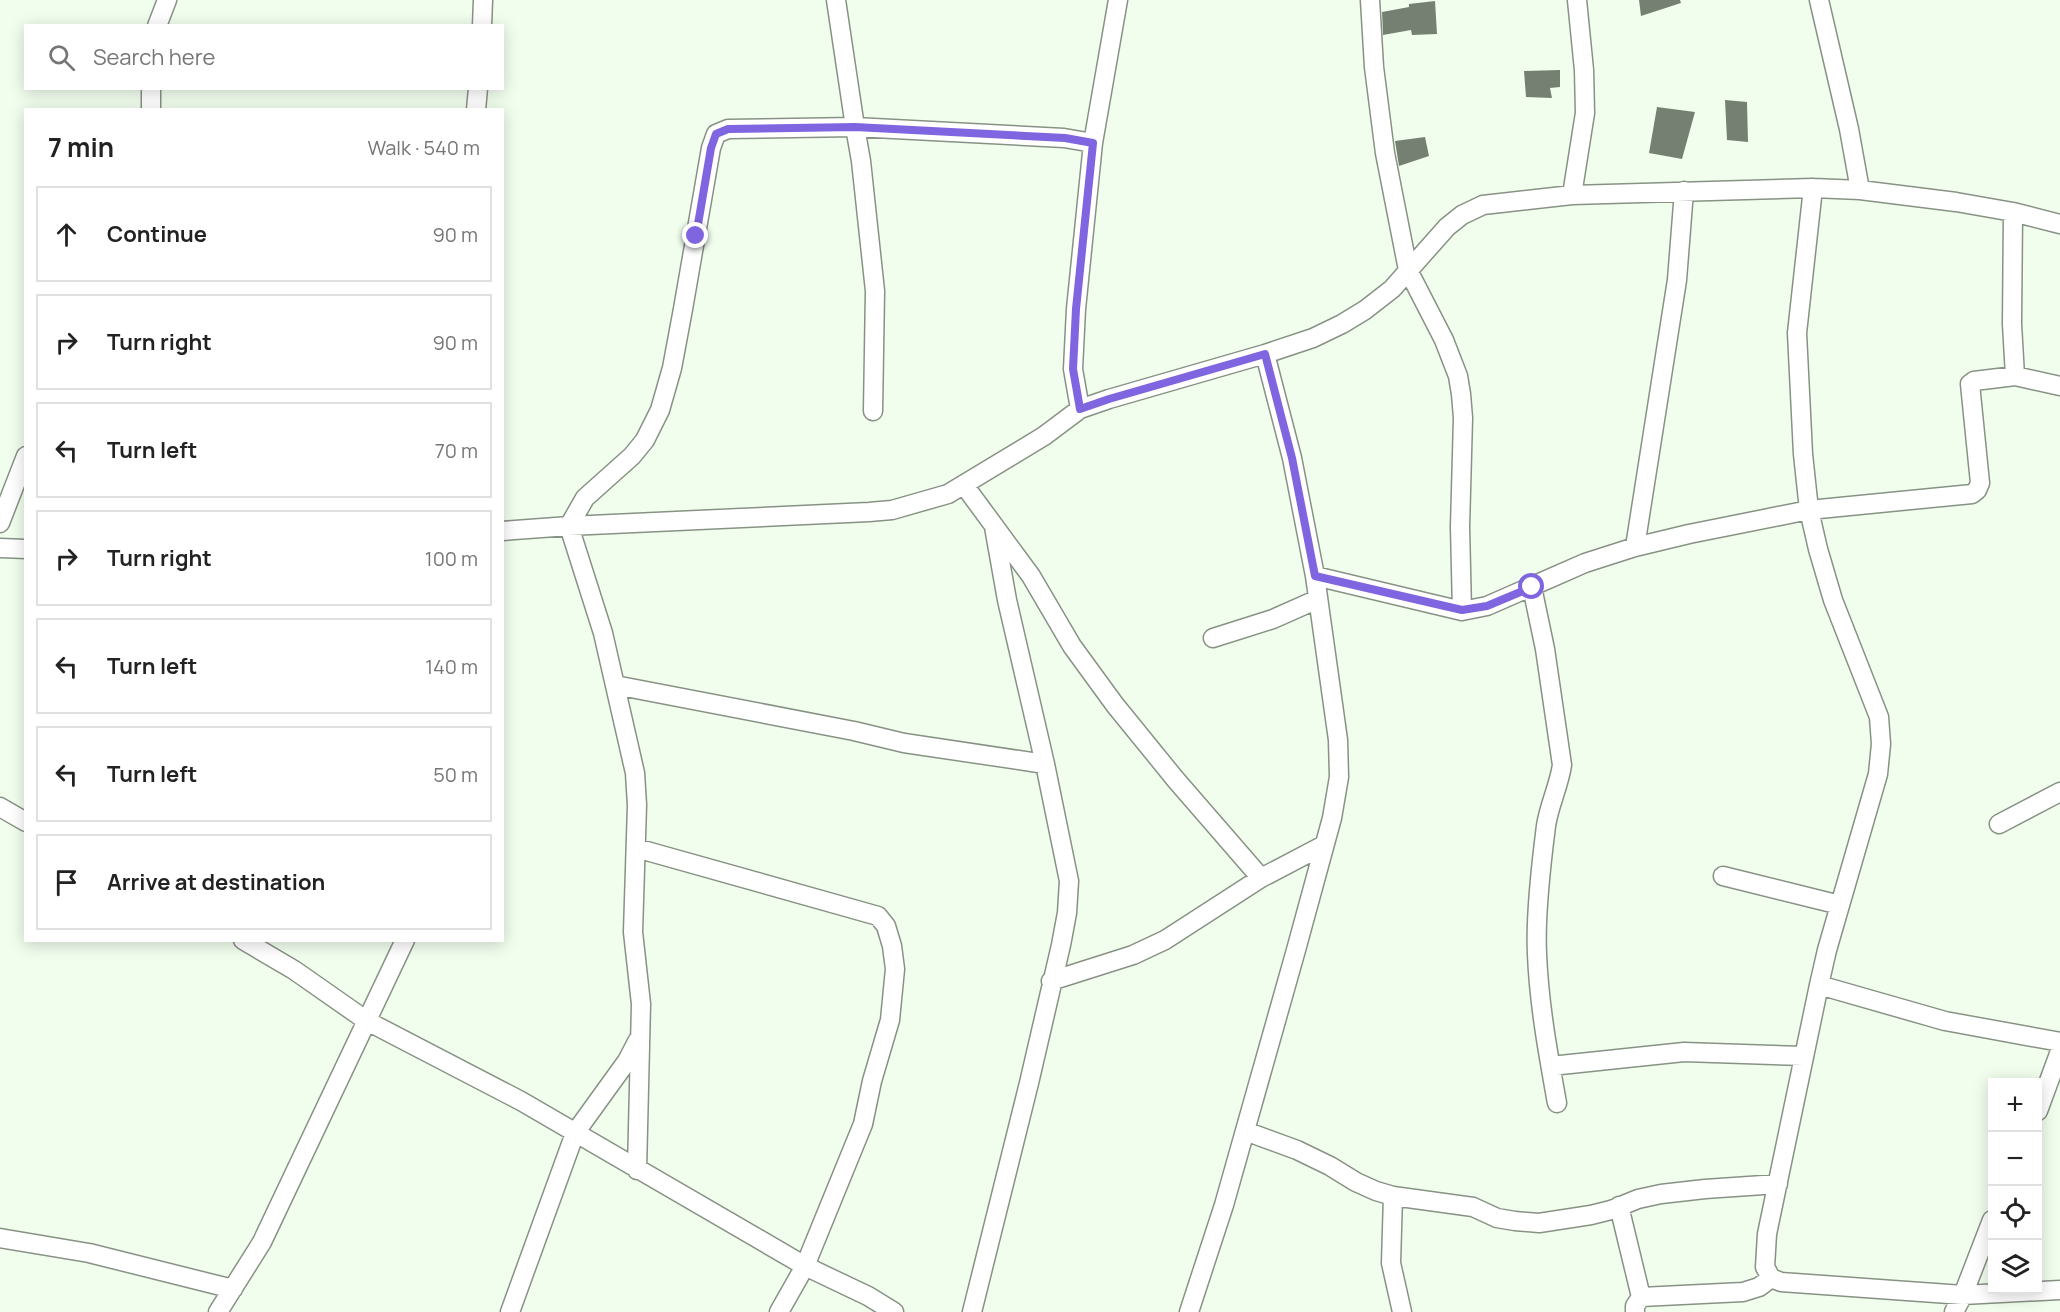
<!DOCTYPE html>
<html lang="en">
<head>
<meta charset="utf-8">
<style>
	body { margin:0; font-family:Manrope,sans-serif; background:#f2f2f2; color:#222 }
	.controls { position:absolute; right:18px; bottom:18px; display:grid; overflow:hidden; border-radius:0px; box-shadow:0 3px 15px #0003 }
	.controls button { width:54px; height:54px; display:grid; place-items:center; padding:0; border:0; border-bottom:2px solid #e0e0e0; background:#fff; color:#222; font:30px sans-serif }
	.stop { position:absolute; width:18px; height:18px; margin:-14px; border:4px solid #7f65e0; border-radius:50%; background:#fff }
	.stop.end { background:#7f65e0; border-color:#fff; box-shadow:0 2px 6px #0008 }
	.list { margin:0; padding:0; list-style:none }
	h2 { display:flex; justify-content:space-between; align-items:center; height:78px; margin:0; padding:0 24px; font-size:26px }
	h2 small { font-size:20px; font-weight:400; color:#767676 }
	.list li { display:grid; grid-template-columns:39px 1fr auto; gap:18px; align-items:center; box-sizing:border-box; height:96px; margin:0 12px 12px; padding:0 12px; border:2px solid #e0e0e0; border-radius:0px }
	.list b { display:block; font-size:22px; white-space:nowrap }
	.list em { font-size:20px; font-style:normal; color:#767676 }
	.icon { flex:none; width:33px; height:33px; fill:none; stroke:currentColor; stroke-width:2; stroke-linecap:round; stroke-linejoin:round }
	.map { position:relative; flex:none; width:2060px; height:1312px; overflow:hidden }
	.search { position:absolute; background:#fff; box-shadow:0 3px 15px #0003; left:24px; top:24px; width:480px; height:66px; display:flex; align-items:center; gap:15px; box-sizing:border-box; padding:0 21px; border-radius:0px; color:#767676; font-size:22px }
	.panel { position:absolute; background:#fff; box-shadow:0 3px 15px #0003; left:24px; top:108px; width:480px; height:834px; border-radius:0px }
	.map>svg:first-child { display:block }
</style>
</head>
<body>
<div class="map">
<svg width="2060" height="1312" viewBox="0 0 2060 1312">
	<rect width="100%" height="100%" fill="#f1feee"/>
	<path fill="#758073" d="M1639,0H1680L1681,3L1641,16Z
		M1435,1L1437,34L1412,35L1411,30L1383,35L1382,12L1409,7V4Z
		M1560,70V87L1550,88L1552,98L1526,97L1524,71Z
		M1725,100L1747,102L1748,142L1727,140Z
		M1657,107L1695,112L1682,159L1649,153Z
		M1425,137L1429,156L1399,166L1395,141Z"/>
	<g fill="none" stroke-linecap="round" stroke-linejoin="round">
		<defs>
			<path id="minor" d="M836,0L855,127L861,161L875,291L873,411
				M1370,0L1374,67L1385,153L1408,270L1444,340L1458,376L1461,394L1463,418L1460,527L1462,611
				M1819,0L1849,129L1860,190
				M157,26L167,0
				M482,26L483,0
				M151,88V110
				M476,110L478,88
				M1813,188L1797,333L1803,454L1809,510L1818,549L1833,600L1879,717L1881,744L1878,774L1827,950L1819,985L1767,1234L1765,1267L1771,1278L1781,1282L1963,1295L2060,1290
				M1572,195L1585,113L1584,70L1577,0
				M2013,212L2012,324L2015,376
				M1080,409L1073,369L1076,309L1093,143L1118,0
				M964,485L1031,576L1072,646L1115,705L1176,780L1261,878
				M0,523L26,456
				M502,531L569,526L869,512L892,510L948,494L1044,436L1080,409L1109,399L1265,354L1313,338L1342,324L1365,310L1392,289L1447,227L1462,215L1483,205L1572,195L1813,188L1860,190L1956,202L2013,212L2060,224
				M1635,547L1677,280L1684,191
				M0,548L26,549
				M1315,576L1462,611L1487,606L1585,563L1635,547L1689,534L1809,510L1972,494L1977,490L1980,483L1970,384L1974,381L2015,376L2060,386
				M1532,587L1545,649L1562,765C1559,786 1549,805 1546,826C1541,865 1535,915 1537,954C1539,1004 1548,1053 1557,1103
				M1213,638L1273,619L1318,599
				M615,685L854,731L904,743L1045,764
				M0,807L26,822
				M1999,824L2060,792
				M636,848L878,916L886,926L892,946L895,969L890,1020L872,1081L863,1124L805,1266L779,1312
				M1723,876L1840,905
				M243,940L294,970L367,1021L521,1101L805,1266L868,1296L894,1312
				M1051,981L1133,955L1165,940L1261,878L1324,845
				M1819,985L1945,1021L2060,1042
				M1551,1066L1684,1052L1804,1056
				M2038,1111L2060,1051
				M1245,1131L1297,1150L1330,1166L1356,1182L1376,1191L1393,1196L1473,1207L1497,1218L1515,1221L1539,1223L1591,1215L1611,1210L1638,1199L1661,1194L1705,1189L1778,1184
				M637,1170L641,1004L633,932L637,805L635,773L603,633L569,526L585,498L632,456L645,440L660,410L672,368L683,309L711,148L716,134L728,129L855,127L1064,138L1093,143
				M1393,1196L1391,1263L1402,1312
				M1619,1206L1641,1297L1635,1306V1312
				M0,1238L89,1253L233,1289
				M1641,1297L1743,1292L1759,1287L1771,1278
				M218,1312L262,1242L405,940
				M510,1312L575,1133L627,1061L638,1040
				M972,1312L1029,1083L1061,945L1067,913L1069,881L1045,764L1007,600L994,527
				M1189,1312L1224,1205L1296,950L1332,818L1339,777L1338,740L1315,576L1292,458L1265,354
				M1954,1312L1963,1295L1992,1220"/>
		</defs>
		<use href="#minor" stroke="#879284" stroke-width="21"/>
		<use href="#minor" stroke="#fff" stroke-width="18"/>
	</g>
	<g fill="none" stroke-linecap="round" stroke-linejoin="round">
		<path stroke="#7f65e0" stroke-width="8" d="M696,236L711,148L716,134L728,129L855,127L1065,138L1093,143L1076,309L1073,369L1080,409L1109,399L1265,354L1292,458L1315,576L1462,610L1487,606L1532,587"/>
	</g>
</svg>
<div class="controls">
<button>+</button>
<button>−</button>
<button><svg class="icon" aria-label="locate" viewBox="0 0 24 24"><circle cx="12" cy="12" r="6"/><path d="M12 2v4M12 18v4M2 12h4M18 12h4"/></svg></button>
<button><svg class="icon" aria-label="layers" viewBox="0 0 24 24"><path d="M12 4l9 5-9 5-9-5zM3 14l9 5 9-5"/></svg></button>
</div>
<div class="stop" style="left:1532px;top:587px"></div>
<div class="stop end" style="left:696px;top:236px"></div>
<div class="search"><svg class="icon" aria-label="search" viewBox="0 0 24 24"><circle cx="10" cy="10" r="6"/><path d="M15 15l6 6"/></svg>Search here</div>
<section class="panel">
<h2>7 min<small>Walk · 540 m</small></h2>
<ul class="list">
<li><svg class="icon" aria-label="ahead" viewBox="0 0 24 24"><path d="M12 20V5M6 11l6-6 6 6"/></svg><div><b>Continue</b></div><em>90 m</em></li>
<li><svg class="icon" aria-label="right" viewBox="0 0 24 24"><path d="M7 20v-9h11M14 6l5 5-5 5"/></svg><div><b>Turn right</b></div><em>90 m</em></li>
<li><svg class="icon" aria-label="left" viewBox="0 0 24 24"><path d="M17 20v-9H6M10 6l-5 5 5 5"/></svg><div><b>Turn left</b></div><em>70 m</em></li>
<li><svg class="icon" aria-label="right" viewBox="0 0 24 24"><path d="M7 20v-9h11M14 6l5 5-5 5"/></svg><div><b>Turn right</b></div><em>100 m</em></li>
<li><svg class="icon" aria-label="left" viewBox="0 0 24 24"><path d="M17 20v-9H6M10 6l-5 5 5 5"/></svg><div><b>Turn left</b></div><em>140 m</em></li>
<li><svg class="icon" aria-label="left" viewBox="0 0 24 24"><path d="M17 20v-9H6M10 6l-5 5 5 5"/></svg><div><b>Turn left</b></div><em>50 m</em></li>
<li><svg class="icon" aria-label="arrive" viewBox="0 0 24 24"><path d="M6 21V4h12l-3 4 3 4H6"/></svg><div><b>Arrive at destination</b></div></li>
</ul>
</section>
</div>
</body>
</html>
